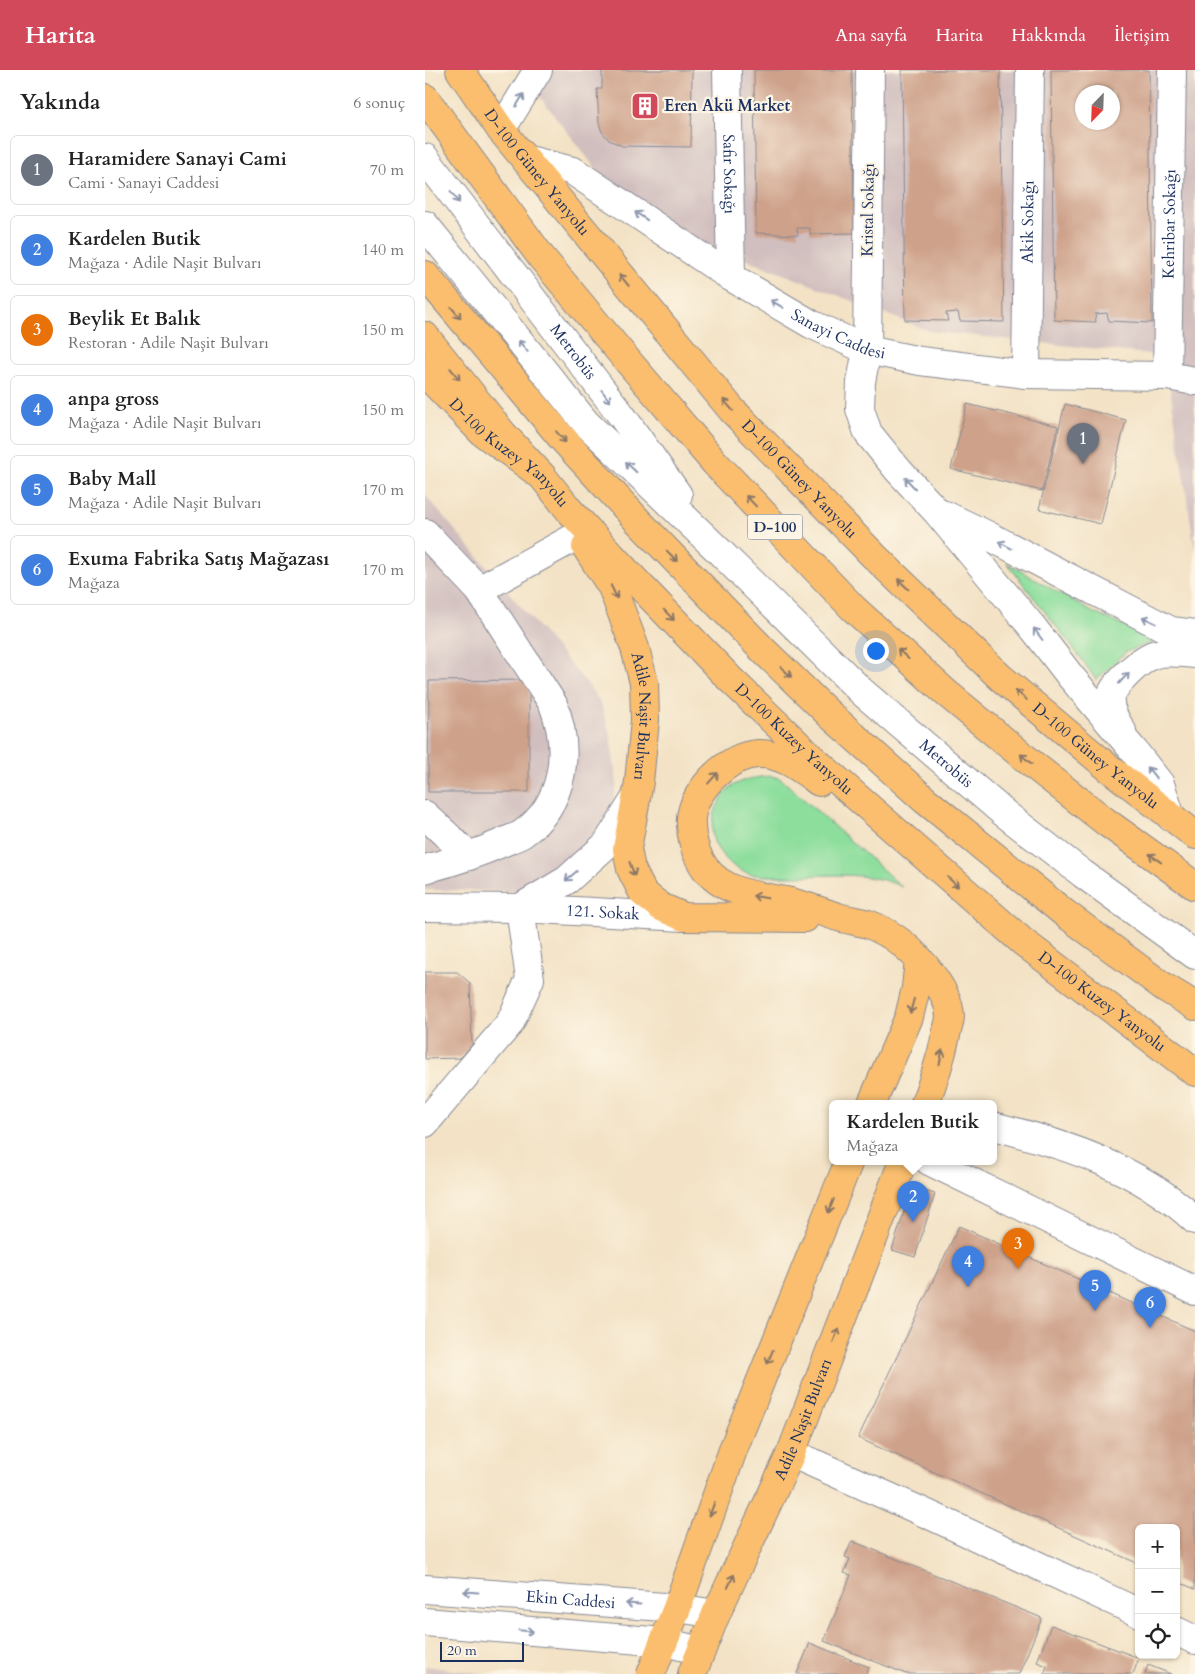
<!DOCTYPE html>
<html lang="tr">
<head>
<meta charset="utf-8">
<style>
	body { margin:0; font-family:Cardo,serif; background:#f6f6f6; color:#222 }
	.controls { position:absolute; right:15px; bottom:15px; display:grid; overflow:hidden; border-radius:8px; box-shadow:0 1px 4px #0004 }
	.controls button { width:45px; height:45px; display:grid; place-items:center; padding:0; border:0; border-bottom:1px solid #e0e0e0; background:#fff; color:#222; font:25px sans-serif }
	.compass { position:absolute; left:650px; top:15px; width:45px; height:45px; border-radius:50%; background:#fff; box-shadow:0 1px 4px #0004; rotate:203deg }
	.scale { position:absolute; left:15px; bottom:12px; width:84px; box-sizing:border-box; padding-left:5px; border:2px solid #1b2f5e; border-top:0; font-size:14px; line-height:18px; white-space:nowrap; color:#1b2f5e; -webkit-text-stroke:4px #fcf5e5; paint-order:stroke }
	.you { position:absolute; left:450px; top:580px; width:18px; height:18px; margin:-12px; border:4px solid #fff; border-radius:50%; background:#1a73e8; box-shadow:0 0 0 8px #1a73e833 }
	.badge { display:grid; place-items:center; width:32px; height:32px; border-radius:50%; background:#d1495b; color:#fff; font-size:16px; font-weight:700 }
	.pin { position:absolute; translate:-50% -41px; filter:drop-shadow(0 1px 2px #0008) }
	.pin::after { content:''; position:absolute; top:26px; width:18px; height:15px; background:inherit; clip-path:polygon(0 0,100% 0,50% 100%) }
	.popup { position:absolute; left:404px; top:1030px; width:168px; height:65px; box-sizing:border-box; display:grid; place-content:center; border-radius:8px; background:#fff; filter:drop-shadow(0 1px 4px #0005); font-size:16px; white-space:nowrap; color:#767676 }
	.popup b { font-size:19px; color:#222 }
	.popup::after { content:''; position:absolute; left:50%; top:100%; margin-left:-10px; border:10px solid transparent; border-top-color:#fff }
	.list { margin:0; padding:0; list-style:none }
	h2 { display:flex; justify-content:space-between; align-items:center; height:65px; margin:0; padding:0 20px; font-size:21px }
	h2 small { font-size:16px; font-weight:400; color:#767676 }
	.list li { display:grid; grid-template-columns:32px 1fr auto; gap:15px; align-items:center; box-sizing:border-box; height:70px; margin:0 10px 10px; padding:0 10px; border:1px solid #e0e0e0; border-radius:8px }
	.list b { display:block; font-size:19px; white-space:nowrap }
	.list p { margin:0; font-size:16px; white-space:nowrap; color:#767676 }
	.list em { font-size:16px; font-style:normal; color:#767676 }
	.icon { flex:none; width:28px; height:28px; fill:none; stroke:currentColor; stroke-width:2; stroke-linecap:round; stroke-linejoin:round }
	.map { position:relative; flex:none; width:770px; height:1604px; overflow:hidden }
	header { display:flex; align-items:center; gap:30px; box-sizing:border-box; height:70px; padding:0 25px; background:#d1495b; color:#fff }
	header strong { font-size:24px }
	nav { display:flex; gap:28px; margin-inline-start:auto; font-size:18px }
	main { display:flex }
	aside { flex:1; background:#fff }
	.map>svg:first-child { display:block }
</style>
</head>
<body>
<header>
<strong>Harita</strong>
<nav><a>Ana sayfa</a><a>Harita</a><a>Hakkında</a><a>İletişim</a></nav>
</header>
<main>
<aside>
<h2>Yakında<small>6 sonuç</small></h2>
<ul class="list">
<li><span class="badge" style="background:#6b7280">1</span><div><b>Haramidere Sanayi Cami</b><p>Cami · Sanayi Caddesi</p></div><em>70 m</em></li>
<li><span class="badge" style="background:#3f7fe0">2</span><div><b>Kardelen Butik</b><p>Mağaza · Adile Naşit Bulvarı</p></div><em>140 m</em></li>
<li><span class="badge" style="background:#e8710a">3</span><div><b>Beylik Et Balık</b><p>Restoran · Adile Naşit Bulvarı</p></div><em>150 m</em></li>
<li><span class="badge" style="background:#3f7fe0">4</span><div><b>anpa gross</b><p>Mağaza · Adile Naşit Bulvarı</p></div><em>150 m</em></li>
<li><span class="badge" style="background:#3f7fe0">5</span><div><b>Baby Mall</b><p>Mağaza · Adile Naşit Bulvarı</p></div><em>170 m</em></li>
<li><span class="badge" style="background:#3f7fe0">6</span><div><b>Exuma Fabrika Satış Mağazası</b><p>Mağaza</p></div><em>170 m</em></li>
</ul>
</aside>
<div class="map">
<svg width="770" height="1604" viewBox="0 0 770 1604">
	<rect width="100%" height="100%" fill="#fcf5e5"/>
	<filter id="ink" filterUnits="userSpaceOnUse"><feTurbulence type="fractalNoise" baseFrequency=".02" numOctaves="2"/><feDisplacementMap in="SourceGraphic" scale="10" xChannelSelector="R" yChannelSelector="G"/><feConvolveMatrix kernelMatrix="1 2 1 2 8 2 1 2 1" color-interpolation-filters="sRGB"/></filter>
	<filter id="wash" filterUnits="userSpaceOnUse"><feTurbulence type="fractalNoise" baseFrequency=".0096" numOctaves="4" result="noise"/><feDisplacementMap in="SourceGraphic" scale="20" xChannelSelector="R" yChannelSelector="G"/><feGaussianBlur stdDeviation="1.12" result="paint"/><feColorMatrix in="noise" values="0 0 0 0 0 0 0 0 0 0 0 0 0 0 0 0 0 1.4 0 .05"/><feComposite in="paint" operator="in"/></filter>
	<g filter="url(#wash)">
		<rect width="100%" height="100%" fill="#f3e2c5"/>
		<path fill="#d1bfbf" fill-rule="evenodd" d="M94,0H770V480L740,286L504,261L207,145ZM658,22H688V52H658Z
			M0,425L164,616L176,634L185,664L192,713L187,738L165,769L107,821L0,820Z
			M0,1596L60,1604H0Z"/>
		<path fill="#8dde9d" stroke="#54867e" d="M582,493L669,543L734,570L701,582L671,610L655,587Z
			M347,706L356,709L477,817C440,799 396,807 356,806C342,806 324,807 311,798C303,792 290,779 288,768C285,752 291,731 304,719C315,709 333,707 347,706Z"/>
		<g id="blocks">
			<path fill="#cea18a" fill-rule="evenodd" d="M177,0H267L266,77L197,76L184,70L177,62L174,53L172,19H177Z
				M329,0H427L429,163L385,164V158H372L373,165L331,163Z
				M477,0H575L579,252L535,251L533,242L521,243L523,251L480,250Z
				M626,0H724L727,253L684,251L682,243L670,244L671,252L629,250ZM658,22H688V52H658Z
				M542,334L633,356L617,421L526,399Z
				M640,334L701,350L676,454L614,439Z
				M104,610V722H3L4,611Z
				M0,902H32L45,913L47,975L35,988L0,989Z
				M487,1117L510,1124L490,1187L467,1180Z
				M534,1156L770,1261V1519L751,1511V1458H714V1494L433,1368Z
				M427,1471L617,1548L594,1604H481L399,1571L426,1505L419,1503L425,1489L420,1487Z
				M626,1555L714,1588L708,1604H619L622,1596L612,1592Z
				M385,1573L444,1597L441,1604H372Z
				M723,1595L746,1604H720Z"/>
		</g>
	</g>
	<g filter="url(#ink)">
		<use href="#blocks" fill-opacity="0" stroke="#878892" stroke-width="1"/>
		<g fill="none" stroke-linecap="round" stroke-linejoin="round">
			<defs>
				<g id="minor">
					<path id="s1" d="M302,0L306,207"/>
					<path d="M445,0L442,280L436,312L435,339L443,363L473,400L512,442L609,559L646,607L709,681L735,714L746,747"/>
					<path d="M76,60L113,0"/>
					<path id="s2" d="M0,88L197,346L253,425"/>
					<path id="s3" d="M100,89L148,101L306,207L386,254L442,280L495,291L601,304L742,306L770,311"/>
					<path id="s4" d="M0,155L161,353L292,479L436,621L579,743L658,804L770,885"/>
					<path id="s5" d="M601,304L605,0"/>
					<path id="s6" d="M742,306L747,0"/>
					<path d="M520,445L562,465L746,561L770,564"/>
					<path d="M0,463L54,520L128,634C146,680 140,734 97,764C92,767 85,769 79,772C54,783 27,792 0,799"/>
					<path d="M54,520L154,465"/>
					<path d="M697,661C691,651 684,641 685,629C687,615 715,590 728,585C737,581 760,583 770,584"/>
					<path d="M0,745L44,786"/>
					<path id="s7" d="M0,837L95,838L259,847"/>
					<path d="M95,838L142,810L181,775L210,729"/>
					<path d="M0,1053L85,953L105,909L95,838"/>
					<path d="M568,1056C640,1074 714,1098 770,1150"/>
					<path d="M504,1091L770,1221"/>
					<path d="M366,1383L509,1447L714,1543"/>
					<path id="s8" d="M0,1519L252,1538L291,1544"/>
					<path d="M0,1552L239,1572L276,1581"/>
					<path d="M751,1561L770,1570"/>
				</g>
				<g id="major">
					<path id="s9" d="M35,0L76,60L307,340L449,486L575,607L685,699L770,765"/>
					<path id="s10" d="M0,303L57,362L117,406L145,441L202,502L304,608L387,688L598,872L770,1002"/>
					<path id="s11" d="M161,477L187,517L210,578L219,613L220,650L214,712L202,779L206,799L218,823L236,837L259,847L380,848"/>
					<path d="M394,712C376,699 357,683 333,684C304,685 269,719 266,748C265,765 270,784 280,798C300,825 337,826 366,832C382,836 398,842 413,847C423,850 433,851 443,854C470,864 490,882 507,905C516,918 524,930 525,946C525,952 522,959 521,965C516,988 509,1010 500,1033"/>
					<path d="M447,1033L484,947L491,918L494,889"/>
					<path d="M226,1604L252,1538L309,1377L424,1091"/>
					<path id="s12" d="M267,1604L291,1544L366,1383L478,1091"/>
				</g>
				<path id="highway" d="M0,28L117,188L196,283L290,393L428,538L520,622L611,697L681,752L770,816
					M0,205L137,368L213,451L337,579L403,643L500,730L638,842L739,917L770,936
					M0,266L78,364L117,406"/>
			</defs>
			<use href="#minor" stroke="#878892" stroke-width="30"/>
			<use href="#major" stroke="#878892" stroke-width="30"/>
			<use href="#highway" stroke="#878892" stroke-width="30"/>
			<use href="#minor" stroke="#fff" stroke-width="28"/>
			<use href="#major" stroke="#fabe6e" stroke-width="28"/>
			<use href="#highway" stroke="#fabe6e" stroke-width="28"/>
		</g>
		<defs><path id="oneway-shaft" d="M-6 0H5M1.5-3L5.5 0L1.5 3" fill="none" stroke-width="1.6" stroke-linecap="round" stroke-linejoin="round" transform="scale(1.25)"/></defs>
		<g stroke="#8d97ae">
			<use href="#oneway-shaft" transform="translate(95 30) rotate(-59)"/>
			<use href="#oneway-shaft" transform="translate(30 127) rotate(53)"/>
			<use href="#oneway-shaft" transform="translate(216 146) rotate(-146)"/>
			<use href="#oneway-shaft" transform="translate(352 234) rotate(-149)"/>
			<use href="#oneway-shaft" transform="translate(98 276) rotate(-129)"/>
			<use href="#oneway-shaft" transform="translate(181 326) rotate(53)"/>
			<use href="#oneway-shaft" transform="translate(206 397) rotate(-136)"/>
			<use href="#oneway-shaft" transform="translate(485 413) rotate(-133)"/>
			<use href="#oneway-shaft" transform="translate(580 475) rotate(-152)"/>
			<use href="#oneway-shaft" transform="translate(724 550) rotate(-154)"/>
			<use href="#oneway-shaft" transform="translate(613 564) rotate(-127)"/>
			<use href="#oneway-shaft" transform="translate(699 608) rotate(-47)"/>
			<use href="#oneway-shaft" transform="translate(727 703) rotate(-128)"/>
			<use href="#oneway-shaft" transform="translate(146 806) rotate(140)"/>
			<use href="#oneway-shaft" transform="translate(46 1522) rotate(-176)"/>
			<use href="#oneway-shaft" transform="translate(208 1534) rotate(-176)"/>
			<use href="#oneway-shaft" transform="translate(101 1561) rotate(5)"/>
		</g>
		<g stroke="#8a7666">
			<use href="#oneway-shaft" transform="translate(199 210) rotate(-129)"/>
			<use href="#oneway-shaft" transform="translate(31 243) rotate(51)"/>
			<use href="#oneway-shaft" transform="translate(30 304) rotate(51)"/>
			<use href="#oneway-shaft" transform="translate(303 335) rotate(-131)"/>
			<use href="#oneway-shaft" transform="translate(136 367) rotate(49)"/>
			<use href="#oneway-shaft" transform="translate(326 431) rotate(-134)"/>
			<use href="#oneway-shaft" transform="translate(247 486) rotate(46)"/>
			<use href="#oneway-shaft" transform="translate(478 514) rotate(-136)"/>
			<use href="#oneway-shaft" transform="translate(189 522) rotate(65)"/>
			<use href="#oneway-shaft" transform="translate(244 545) rotate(46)"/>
			<use href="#oneway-shaft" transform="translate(478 584) rotate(-138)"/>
			<use href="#oneway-shaft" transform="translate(361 602) rotate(44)"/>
			<use href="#oneway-shaft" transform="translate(596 625) rotate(-140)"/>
			<use href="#oneway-shaft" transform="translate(601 689) rotate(-140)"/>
			<use href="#oneway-shaft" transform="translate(288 708) rotate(-48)"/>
			<use href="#oneway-shaft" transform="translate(730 788) rotate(-144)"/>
			<use href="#oneway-shaft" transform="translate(207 799) rotate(70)"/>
			<use href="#oneway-shaft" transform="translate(528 812) rotate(42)"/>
			<use href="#oneway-shaft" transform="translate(335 827) rotate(-170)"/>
			<use href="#oneway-shaft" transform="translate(487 936) rotate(105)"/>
			<use href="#oneway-shaft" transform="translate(516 987) rotate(-78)"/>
			<use href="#oneway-shaft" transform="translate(406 1136) rotate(112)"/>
			<use href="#oneway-shaft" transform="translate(411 1265) rotate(-69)"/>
			<use href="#oneway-shaft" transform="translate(345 1287) rotate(112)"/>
			<use href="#oneway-shaft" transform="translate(287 1439) rotate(110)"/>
			<use href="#oneway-shaft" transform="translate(306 1511) rotate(-65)"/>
		</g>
	</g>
	<defs>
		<symbol id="building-square" viewBox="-11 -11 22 22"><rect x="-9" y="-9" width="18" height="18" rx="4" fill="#d1495b" stroke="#fcf5e5"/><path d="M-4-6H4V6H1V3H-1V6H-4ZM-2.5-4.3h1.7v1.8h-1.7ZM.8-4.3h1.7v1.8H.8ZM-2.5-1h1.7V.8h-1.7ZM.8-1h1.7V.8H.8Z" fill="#fff"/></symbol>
	</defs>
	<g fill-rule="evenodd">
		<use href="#building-square" x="204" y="20" width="32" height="32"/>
	</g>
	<g text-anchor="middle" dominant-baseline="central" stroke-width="4.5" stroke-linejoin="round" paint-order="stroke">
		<rect fill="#fcf5e5" stroke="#5e6a86" stroke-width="1" x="322.5" y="444.5" width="55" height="25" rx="4"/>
		<g font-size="15" font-weight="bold" fill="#1b2f5e">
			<text x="350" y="457">D-100</text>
		</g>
		<g font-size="16" font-weight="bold" fill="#1b2f5e" stroke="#fcf5e5" text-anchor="start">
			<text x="239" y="36">Eren Akü Market</text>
		</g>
		<g font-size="16" fill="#1b2f5e" stroke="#fcf5e5">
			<text stroke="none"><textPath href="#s9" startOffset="128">D-100 Güney Yanyolu</textPath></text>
			<text stroke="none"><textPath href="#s1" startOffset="104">Safir Sokağı</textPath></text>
			<text transform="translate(443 140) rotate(-89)">Kristal Sokağı</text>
			<text stroke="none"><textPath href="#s5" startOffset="152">Akik Sokağı</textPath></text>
			<text stroke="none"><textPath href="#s6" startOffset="152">Kehribar Sokağı</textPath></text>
			<text stroke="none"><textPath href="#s3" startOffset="362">Sanayi Caddesi</textPath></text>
			<text stroke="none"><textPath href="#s2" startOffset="244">Metrobüs</textPath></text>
			<text stroke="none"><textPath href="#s10" startOffset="116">D-100 Kuzey Yanyolu</textPath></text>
			<text stroke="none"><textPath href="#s9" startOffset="532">D-100 Güney Yanyolu</textPath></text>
			<text stroke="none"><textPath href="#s11" startOffset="182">Adile Naşit Bulvarı</textPath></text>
			<text stroke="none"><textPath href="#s10" startOffset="521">D-100 Kuzey Yanyolu</textPath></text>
			<text stroke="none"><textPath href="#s9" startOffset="938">D-100 Güney Yanyolu</textPath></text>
			<text stroke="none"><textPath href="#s4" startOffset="751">Metrobüs</textPath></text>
			<text stroke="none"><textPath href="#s7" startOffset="178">121. Sokak</textPath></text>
			<text stroke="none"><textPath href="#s10" startOffset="926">D-100 Kuzey Yanyolu</textPath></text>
			<text stroke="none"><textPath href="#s12" startOffset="278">Adile Naşit Bulvarı</textPath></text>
			<text stroke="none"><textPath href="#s8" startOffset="146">Ekin Caddesi</textPath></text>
		</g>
	</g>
</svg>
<div class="controls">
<button>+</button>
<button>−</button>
<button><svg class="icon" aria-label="locate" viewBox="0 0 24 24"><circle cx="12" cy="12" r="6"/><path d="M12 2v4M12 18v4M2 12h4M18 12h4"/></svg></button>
</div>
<svg class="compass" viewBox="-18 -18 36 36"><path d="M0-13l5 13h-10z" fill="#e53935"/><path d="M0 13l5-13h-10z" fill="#767676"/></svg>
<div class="scale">20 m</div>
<div class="you"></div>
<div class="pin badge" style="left:658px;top:394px;background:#6b7280">1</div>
<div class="pin badge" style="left:488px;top:1152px;background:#3f7fe0">2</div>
<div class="popup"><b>Kardelen Butik</b>Mağaza</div>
<div class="pin badge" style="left:593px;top:1199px;background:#e8710a">3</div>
<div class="pin badge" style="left:543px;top:1217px;background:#3f7fe0">4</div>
<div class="pin badge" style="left:670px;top:1241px;background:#3f7fe0">5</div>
<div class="pin badge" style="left:725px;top:1258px;background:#3f7fe0">6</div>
</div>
</main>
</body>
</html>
